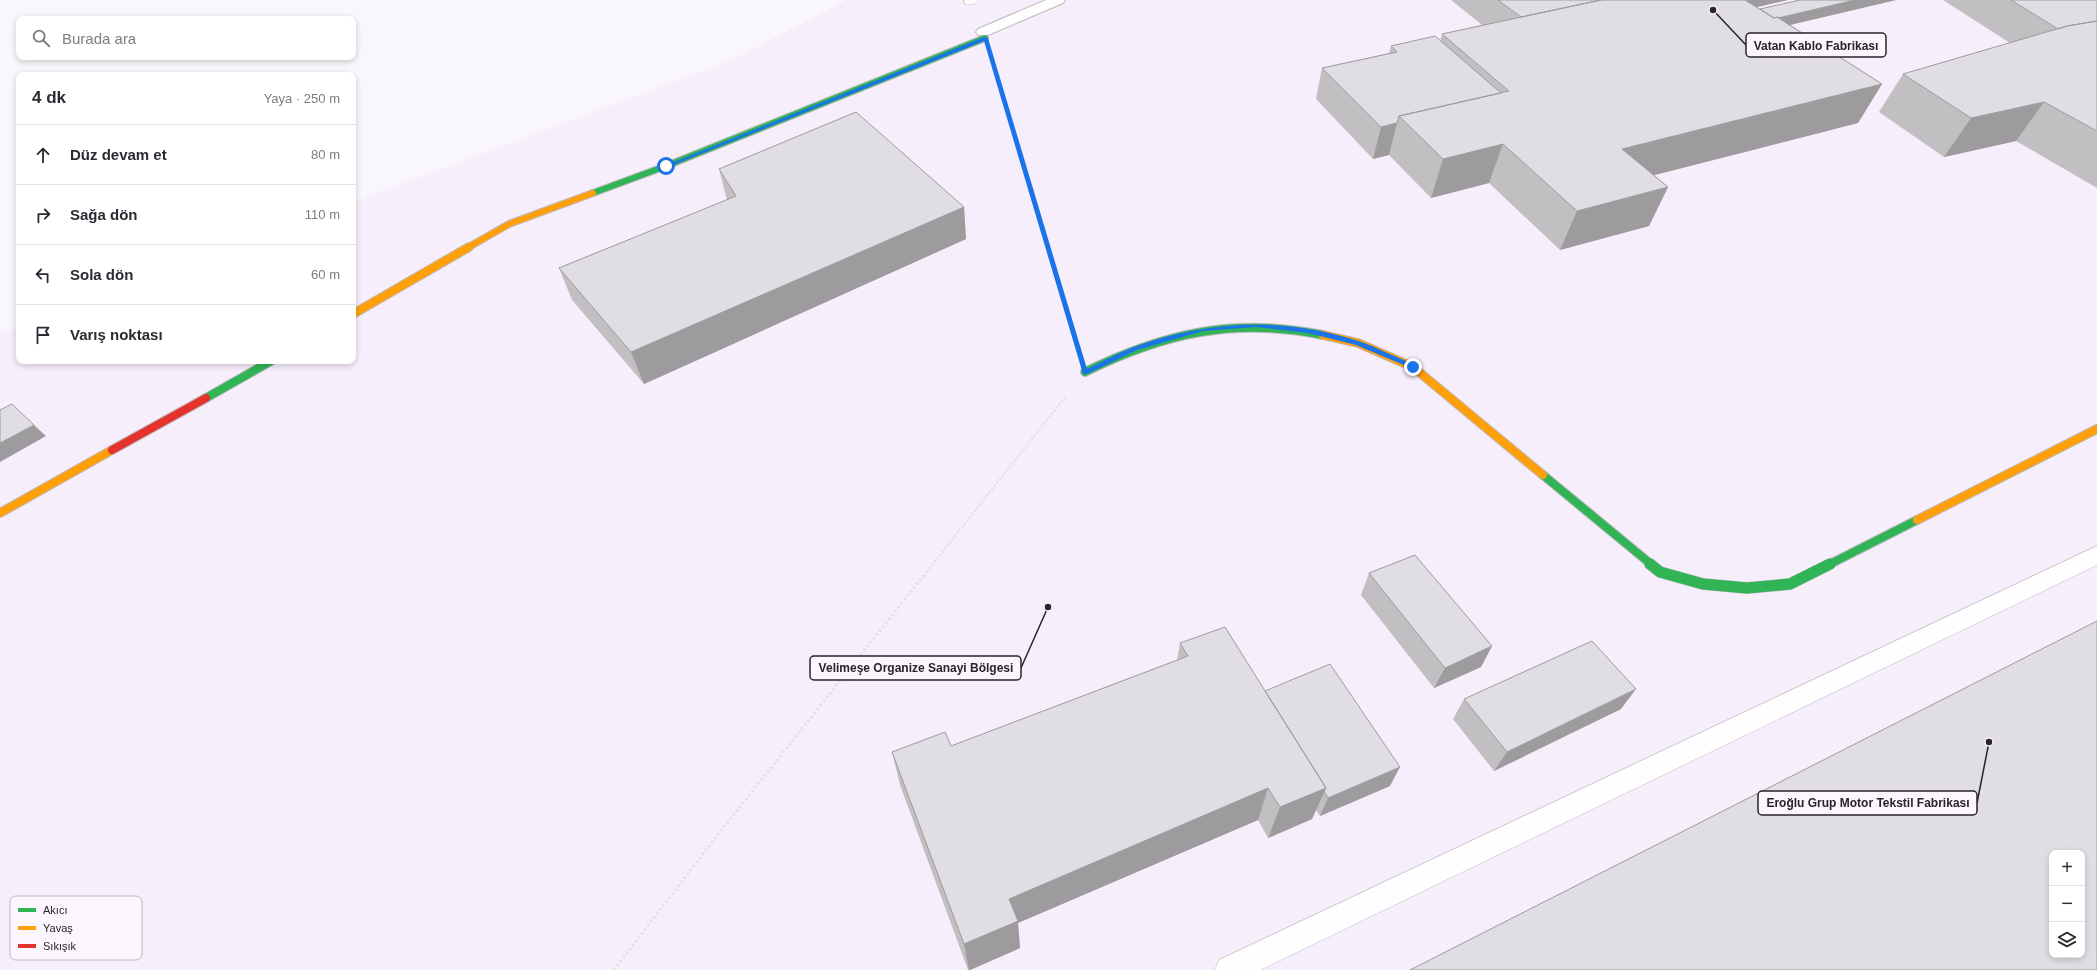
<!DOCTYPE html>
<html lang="tr">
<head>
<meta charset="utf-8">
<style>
	body { margin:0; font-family:Helvetica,sans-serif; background:#f7f7f7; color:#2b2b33 }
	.controls { position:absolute; right:12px; bottom:12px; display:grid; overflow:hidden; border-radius:8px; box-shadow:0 2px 6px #0003 }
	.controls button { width:36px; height:36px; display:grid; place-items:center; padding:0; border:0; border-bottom:1px solid #e1e1e2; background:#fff; color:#2b2b33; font:20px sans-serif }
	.stop { position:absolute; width:12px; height:12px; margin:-9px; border:3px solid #1a73e8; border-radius:50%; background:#fff }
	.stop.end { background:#1a73e8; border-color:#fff; box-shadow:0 1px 4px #0008 }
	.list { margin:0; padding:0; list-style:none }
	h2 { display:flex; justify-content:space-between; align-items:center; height:52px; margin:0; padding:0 16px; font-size:17px }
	h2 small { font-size:13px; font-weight:400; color:#7c7c81 }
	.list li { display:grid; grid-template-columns:26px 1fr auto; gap:12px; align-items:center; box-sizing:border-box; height:60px; padding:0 16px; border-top:1px solid #e1e1e2 }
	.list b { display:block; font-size:15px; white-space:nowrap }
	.list em { font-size:13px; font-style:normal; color:#7c7c81 }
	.icon { flex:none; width:22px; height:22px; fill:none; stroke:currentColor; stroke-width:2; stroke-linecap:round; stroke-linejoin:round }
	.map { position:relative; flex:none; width:2097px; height:970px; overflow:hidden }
	.search { position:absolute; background:#fff; box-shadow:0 2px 6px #0003; left:16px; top:16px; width:340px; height:44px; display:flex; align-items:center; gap:10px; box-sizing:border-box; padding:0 14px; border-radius:8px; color:#7c7c81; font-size:15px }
	.panel { position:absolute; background:#fff; box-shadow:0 2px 6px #0003; left:16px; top:72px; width:340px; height:292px; border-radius:8px }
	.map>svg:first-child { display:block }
</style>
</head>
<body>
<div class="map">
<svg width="2097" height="970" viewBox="0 0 2097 970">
	<rect width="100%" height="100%" fill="#faf7fc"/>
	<path fill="#f7eefb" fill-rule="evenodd" d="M846,0H2097V970H0V334L19,326V361H353V202L732,60ZM2052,853H2082V955H2052Z"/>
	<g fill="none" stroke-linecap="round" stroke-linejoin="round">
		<defs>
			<path id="lane" d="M964,0H979C975,5 971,5 965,4Z
				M2097,546V565L1260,970H1215L1219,960Z"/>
			<path id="street" d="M1046,0H1065L1063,3L988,35H978L976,32L978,29Z"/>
			<path id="fast-far2" d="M593,193L666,166L985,38"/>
			<path id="fast-far1" d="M1085,372C1164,333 1235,317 1323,335
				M206,398L271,361
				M1543,475L1652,565
				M1828,565L1917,520"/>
			<path id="fast" d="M1650,564L1660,572L1703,584L1747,588L1790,584L1830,564"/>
			<path id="slow-far1" d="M467,248L509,224L593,193"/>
			<path id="slow" d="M353,314L469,247
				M1323,335L1358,343L1413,367L1543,475
				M0,513L112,450
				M1917,520L2097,429"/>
			<path id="jam" d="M112,450L206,398"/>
		</defs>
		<use href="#lane" stroke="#bdbabe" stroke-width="1"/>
		<use href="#street" stroke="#bdbabe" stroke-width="2"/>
		<use href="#fast-far2" stroke="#bdbabe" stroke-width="8"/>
		<use href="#fast-far1" stroke="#bdbabe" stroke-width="10"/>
		<use href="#fast" stroke="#bdbabe" stroke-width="12"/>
		<use href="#slow-far1" stroke="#bdbabe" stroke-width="8"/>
		<use href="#slow" stroke="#bdbabe" stroke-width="10"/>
		<use href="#jam" stroke="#bdbabe" stroke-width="10"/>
		<path stroke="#e2e2e2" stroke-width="2" stroke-dasharray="1.5 1.5" stroke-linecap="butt" d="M994,66L1048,248"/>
		<path stroke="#e2e2e2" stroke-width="2.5" stroke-dasharray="2 2" stroke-linecap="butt" d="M1048,247L1076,341
			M932,565L1066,396"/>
		<path stroke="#e2e2e2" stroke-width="3" stroke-dasharray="2.5 2.5" stroke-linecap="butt" d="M614,970L716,837L933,564"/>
		<use href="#lane" fill="#fefeff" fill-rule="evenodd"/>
		<use href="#street" fill="#fefeff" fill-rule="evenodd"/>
		<use href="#fast-far2" stroke="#30b455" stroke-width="6"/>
		<use href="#fast-far1" stroke="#30b455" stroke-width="8"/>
		<use href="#fast" stroke="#30b455" stroke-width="11"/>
		<use href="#slow-far1" stroke="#ff9f0a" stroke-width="6"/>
		<use href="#slow" stroke="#ff9f0a" stroke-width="8"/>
		<use href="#jam" stroke="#e5322d" stroke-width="8"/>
	</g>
	<path fill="#c2bfc3" d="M1451,0H1788L1757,7L1760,9L1800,0H1896L1790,25L1882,84L1858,123L1654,175L1668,187L1649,226L1560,250L1489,183L1431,198L1389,155L1373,159L1316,99L1322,68L1389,53L1391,46L1440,41L1442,34L1482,25Z
		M1943,0H2097V188L2016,141L1944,157L1879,112L1903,74L2010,43Z
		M719,169L964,207L966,239L644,384L572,300L559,268L727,200Z
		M1369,573L1492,646L1481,667L1434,688L1361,595Z
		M1180,643L1265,691L1390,786L1320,816L1316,810L1312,819L1268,838L1258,820L1018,923L1020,948L970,970H968L900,785L892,752L951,746L1177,660Z
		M1464,699L1621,709L1494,771L1453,719Z"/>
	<path fill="#9e9b9f" d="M1711,0H1788L1701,20Z
		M1855,0H1896L1730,39L1736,28Z
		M1882,84L1858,123L1604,188L1622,149Z
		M2044,102L2016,141L1944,157L1971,118Z
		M1397,123L1389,155L1373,159L1381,127Z
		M1503,144L1489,183L1431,198L1443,159Z
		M1668,187L1649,226L1560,250L1577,211Z
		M964,207L966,239L644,384L631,352Z
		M34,425L46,436L0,462V443Z
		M1492,646L1481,667L1434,688L1445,668Z
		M1636,689L1621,709L1494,771L1507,752Z
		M1400,767L1390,786L1320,816L1328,798Z
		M1268,788L1258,820L1018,923L1020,948L970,970H969L964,944L1009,899Z
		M1326,788L1312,819L1268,838L1280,807Z"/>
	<path fill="#e1dee3" stroke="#9e9b9f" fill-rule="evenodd" d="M1498,0H1601L1521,17Z
		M1601,0H1745L1774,18L1777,17L1882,84L1622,149L1668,187L1577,211L1503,144L1443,159L1399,116L1509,91L1442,34Z
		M1800,0H1855L1778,18L1777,17L1774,18L1760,9Z
		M2011,0H2097V21L2067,26L2058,29Z
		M2097,21V131L2044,102L1971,118L1903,74L2067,26Z
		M1435,36L1501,93L1399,116L1397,123L1381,127L1322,68L1397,52L1391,46Z
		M856,112L964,207L631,352L559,268L736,196L719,169Z
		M12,404L34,425L0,443V410Z
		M1415,555L1492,646L1445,668L1369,573Z
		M2097,621V970H1410ZM2052,853H2082V955H2052Z
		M1225,627L1326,788L1280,807L1268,788L1009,899L1018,921L964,944L892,752L945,732L951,746L1188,656L1180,643Z
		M1592,641L1636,689L1507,752L1464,699Z
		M1330,664L1400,767L1328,798L1324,791L1326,788L1265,691Z"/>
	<path fill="#1a73e8" d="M984,37L988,38L1087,369C1102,362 1118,353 1134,347C1209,320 1282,317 1359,341C1378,348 1396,357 1415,365V368H1411L1356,345L1308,333L1256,327L1203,331L1137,350L1087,374H1083L984,41L668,167L664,166Z"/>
	<rect x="10" y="896" width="132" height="64" rx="6" fill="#fbf5fe" stroke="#bcb6be" stroke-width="1"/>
	<rect x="18" y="908" width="18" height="4" fill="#30b455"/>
	<rect x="18" y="926" width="18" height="4" fill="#ff9f0a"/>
	<rect x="18" y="944" width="18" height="4" fill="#e5322d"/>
	<g font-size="11" fill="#282429">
		<text x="43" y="914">Akıcı</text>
		<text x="43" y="932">Yavaş</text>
		<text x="43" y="950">Sıkışık</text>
	</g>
	<path fill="none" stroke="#282429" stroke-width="1.5" d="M1713 10L1746 45M1048 607L1021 668M1989 742L1977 803"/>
	<g fill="#282429" stroke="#fbf5fe" stroke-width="1.5">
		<circle cx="1713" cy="10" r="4"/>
		<circle cx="1048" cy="607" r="4"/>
		<circle cx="1989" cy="742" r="4"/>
	</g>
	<g fill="#fbf5fe" stroke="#282429" stroke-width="1.5">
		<rect x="1746" y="33" width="140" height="24" rx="4"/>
		<rect x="810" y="656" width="211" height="24" rx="4"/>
		<rect x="1758" y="791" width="219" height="24" rx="4"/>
	</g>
	<g font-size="12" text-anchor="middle" font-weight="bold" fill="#282429">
		<text x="1816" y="50">Vatan Kablo Fabrikası</text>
		<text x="916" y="672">Velimeşe Organize Sanayi Bölgesi</text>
		<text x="1868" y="807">Eroğlu Grup Motor Tekstil Fabrikası</text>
	</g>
</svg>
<div class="controls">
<button>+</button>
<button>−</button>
<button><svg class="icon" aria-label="layers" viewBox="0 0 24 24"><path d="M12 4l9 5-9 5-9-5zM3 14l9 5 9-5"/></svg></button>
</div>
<div class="stop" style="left:666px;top:166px"></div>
<div class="stop end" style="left:1413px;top:367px"></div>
<div class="search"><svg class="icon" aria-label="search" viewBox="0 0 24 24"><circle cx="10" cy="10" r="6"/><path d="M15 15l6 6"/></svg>Burada ara</div>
<section class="panel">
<h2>4 dk<small>Yaya · 250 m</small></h2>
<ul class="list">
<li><svg class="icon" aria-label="ahead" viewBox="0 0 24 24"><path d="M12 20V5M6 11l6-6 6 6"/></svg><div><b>Düz devam et</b></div><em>80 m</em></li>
<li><svg class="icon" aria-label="right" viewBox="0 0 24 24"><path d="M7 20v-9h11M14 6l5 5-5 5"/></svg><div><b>Sağa dön</b></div><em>110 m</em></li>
<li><svg class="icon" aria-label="left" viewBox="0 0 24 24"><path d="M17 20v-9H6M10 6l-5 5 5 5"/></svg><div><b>Sola dön</b></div><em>60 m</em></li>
<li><svg class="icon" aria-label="arrive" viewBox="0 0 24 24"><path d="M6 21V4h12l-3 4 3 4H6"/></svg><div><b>Varış noktası</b></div></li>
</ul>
</section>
</div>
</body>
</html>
